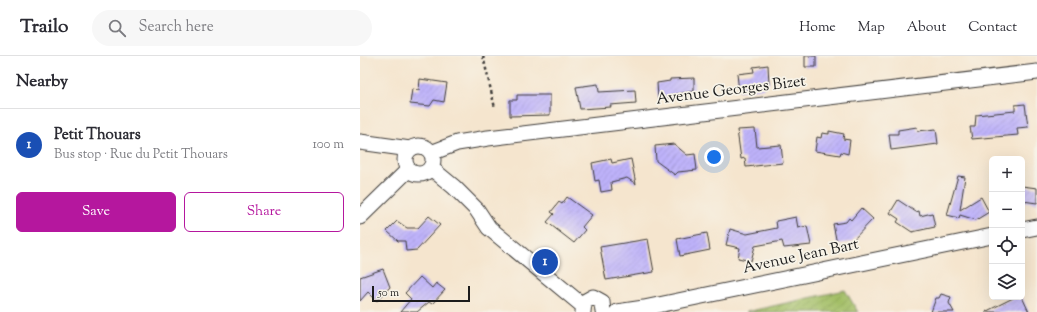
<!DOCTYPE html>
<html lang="en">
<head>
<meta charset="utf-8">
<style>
	body { margin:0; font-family:"Sorts Mill Goudy",serif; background:#f7f7f7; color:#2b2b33 }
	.controls { position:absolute; right:12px; bottom:12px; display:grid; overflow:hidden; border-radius:6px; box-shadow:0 4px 16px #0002 }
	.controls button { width:36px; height:36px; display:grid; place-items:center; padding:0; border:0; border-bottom:1px solid #e1e1e2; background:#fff; color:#2b2b33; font:20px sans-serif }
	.scale { position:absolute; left:12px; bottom:10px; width:98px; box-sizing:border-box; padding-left:4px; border:2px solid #1c1c1c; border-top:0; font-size:11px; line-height:14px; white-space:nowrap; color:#1c1c1c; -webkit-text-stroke:3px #f7f3e8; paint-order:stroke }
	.you { position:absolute; left:354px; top:101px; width:14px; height:14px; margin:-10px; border:3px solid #fff; border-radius:50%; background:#1a73e8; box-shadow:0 0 0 6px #1a73e833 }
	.badge { display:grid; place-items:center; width:26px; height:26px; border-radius:50%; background:#b5179e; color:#fff; font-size:13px; font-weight:700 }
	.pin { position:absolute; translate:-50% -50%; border:2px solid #fff; box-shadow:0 1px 4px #0006 }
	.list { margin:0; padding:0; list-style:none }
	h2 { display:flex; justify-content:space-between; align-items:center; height:52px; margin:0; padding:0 16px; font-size:17px }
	h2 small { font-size:13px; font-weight:400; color:#7c7c81 }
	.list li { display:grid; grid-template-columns:26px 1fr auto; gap:12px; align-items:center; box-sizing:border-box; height:72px; padding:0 16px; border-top:1px solid #e1e1e2 }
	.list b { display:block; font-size:15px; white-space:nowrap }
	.list p { margin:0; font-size:13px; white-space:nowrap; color:#7c7c81 }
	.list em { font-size:13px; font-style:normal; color:#7c7c81 }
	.actions { display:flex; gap:8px; padding:12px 16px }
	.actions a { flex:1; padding:9px 0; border:1px solid #b5179e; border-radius:6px; text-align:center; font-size:14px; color:#b5179e }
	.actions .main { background:#b5179e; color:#fff }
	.icon { flex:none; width:22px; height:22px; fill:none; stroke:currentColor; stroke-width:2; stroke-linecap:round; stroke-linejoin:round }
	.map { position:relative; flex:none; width:677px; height:256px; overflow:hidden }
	header { display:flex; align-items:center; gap:24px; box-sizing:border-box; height:56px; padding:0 20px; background:#fff; border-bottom:1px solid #e1e1e2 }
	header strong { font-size:19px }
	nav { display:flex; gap:22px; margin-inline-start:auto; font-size:14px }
	.search { width:280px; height:36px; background:#f7f7f7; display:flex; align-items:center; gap:10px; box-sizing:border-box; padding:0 14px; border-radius:22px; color:#7c7c81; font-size:15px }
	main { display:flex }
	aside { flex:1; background:#fff }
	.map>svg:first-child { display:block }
</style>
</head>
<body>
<header>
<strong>Trailo</strong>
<div class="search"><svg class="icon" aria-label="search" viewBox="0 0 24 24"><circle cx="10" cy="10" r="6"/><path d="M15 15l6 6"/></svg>Search here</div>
<nav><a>Home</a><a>Map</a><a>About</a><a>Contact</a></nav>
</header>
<main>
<aside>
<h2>Nearby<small></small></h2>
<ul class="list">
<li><span class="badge" style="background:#1a4fb4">1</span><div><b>Petit Thouars</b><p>Bus stop · Rue du Petit Thouars</p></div><em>100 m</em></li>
</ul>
<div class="actions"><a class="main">Save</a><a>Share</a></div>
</aside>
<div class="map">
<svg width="677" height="256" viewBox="0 0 677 256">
	<defs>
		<pattern id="garden-furrows" width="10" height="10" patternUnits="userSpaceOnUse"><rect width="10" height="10" fill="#a2be65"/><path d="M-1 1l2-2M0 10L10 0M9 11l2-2" fill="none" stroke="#839a52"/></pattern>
		<pattern id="building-hatch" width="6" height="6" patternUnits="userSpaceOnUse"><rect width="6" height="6" fill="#beb2fa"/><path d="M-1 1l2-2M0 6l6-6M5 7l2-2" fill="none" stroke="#a398d6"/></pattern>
	</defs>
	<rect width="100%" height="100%" fill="#f7f3e8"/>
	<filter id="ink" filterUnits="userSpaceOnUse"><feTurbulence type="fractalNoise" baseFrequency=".025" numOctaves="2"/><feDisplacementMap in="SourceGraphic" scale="8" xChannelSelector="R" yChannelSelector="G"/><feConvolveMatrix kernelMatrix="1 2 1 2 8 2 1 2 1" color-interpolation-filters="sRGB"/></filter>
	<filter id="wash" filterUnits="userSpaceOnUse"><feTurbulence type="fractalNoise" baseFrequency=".012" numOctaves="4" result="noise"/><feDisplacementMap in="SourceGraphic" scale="16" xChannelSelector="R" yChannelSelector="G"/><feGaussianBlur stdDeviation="0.9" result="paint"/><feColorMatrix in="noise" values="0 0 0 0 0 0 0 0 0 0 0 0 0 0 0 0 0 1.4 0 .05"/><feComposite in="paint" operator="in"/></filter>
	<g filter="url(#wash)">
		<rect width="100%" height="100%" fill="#f5e5ce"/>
		<path fill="url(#garden-furrows)" stroke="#5f6d40" d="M485,234L498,256H386Z"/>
		<g id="blocks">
			<path fill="url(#building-hatch)" d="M445,0H456V11H445Z
				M408,9L409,28L404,29V32L379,35L377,18L394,16L393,11Z
				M334,22V35L312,39V42H298L297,27L310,25V23Z
				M60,23L87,27L84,46L74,44L70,50L50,48L52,33L59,34Z
				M238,28L239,36L275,34L276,47L250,49L251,51L220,53L216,31Z
				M157,39H190V59L150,60V44H157Z
				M665,48L668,71L657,72L658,79L612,83L610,71H615L616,59L655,55V49Z
				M557,71L558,75L576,73L578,88L531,94L529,78H538V74Z
				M395,73L397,91L421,89L423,107L386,111L385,102L381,103L377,74Z
				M469,75L484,78L483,83L490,84L488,98L481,96L480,99L455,95L457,81L461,82L462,77L469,78Z
				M314,88L327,99L335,98L337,114L318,116L315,119L296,105L295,90Z
				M251,103L252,107L271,103L276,128L267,122L251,126L252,134L241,136L239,124L235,125L232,107Z
				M598,120L605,121L600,154L621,141L629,156L616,164L600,159L599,162L587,159Z
				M662,130L677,132V147L663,145Z
				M207,141L232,159L222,171L225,174L214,187L187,166L194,158L191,156L199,146L202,148Z
				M538,144L556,156L559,155L560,160L572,157L575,171L552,176L537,166L539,163L530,157Z
				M501,152L513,163L491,186L477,188L473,168L486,166L489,162L491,164Z
				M69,160L80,169L57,194L46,195L45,185H38L27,175L37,165L47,172H58Z
				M436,161L438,172L447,170L451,189L424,192L422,185L395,190L391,205L378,202L380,192L366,189L370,173L387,178L417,172L416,165Z
				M347,177L350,194L320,200L317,183Z
				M288,183L294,216L246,224L240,191Z
				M23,213L30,231L17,245L8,236L0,245V221Z
				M60,221L72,232L76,227L85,234L72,248L69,246L57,256H40L51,243L45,237Z
				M581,238L591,241L589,247L594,256H571L576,242H579Z
				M655,241H662L669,256H625Z"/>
		</g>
	</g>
	<g filter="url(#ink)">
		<use href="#blocks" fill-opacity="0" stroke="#3d3a37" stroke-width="1"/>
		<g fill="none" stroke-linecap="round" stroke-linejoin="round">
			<defs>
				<path id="minor" d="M0,86L50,93
					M45 104a14 14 0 1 1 28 0a14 14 0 1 1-28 0Z
					M71,97L97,87L128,82L677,16
					M71,112L94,131L117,154L129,172L222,249
					M0,161L48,114
					M662,174L677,171
					M223,256L224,246L233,241L242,246L243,256
					M257,256L284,252L632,180"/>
			</defs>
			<use href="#minor" stroke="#3d3a37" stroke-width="17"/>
			<path stroke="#3d3a37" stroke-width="2.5" stroke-dasharray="3 3" stroke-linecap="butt" d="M123,0L135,52"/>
			<use href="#minor" stroke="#fff" stroke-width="15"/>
		</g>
	</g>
	<g text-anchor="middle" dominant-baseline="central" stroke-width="3.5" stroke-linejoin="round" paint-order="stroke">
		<g font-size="16" fill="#1c1c1c" stroke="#f7f3e8">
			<text transform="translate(371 35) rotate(-7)">Avenue Georges Bizet</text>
			<text transform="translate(441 201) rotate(-12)">Avenue Jean Bart</text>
		</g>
	</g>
</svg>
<div class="controls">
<button>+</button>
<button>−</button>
<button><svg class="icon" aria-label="locate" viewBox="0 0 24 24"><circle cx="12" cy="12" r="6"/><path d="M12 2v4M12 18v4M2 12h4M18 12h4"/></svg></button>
<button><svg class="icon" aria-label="layers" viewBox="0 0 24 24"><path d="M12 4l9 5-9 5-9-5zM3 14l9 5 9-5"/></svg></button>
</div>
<div class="scale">50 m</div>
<div class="you"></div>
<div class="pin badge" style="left:185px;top:206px;background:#1a4fb4">1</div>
</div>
</main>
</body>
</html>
